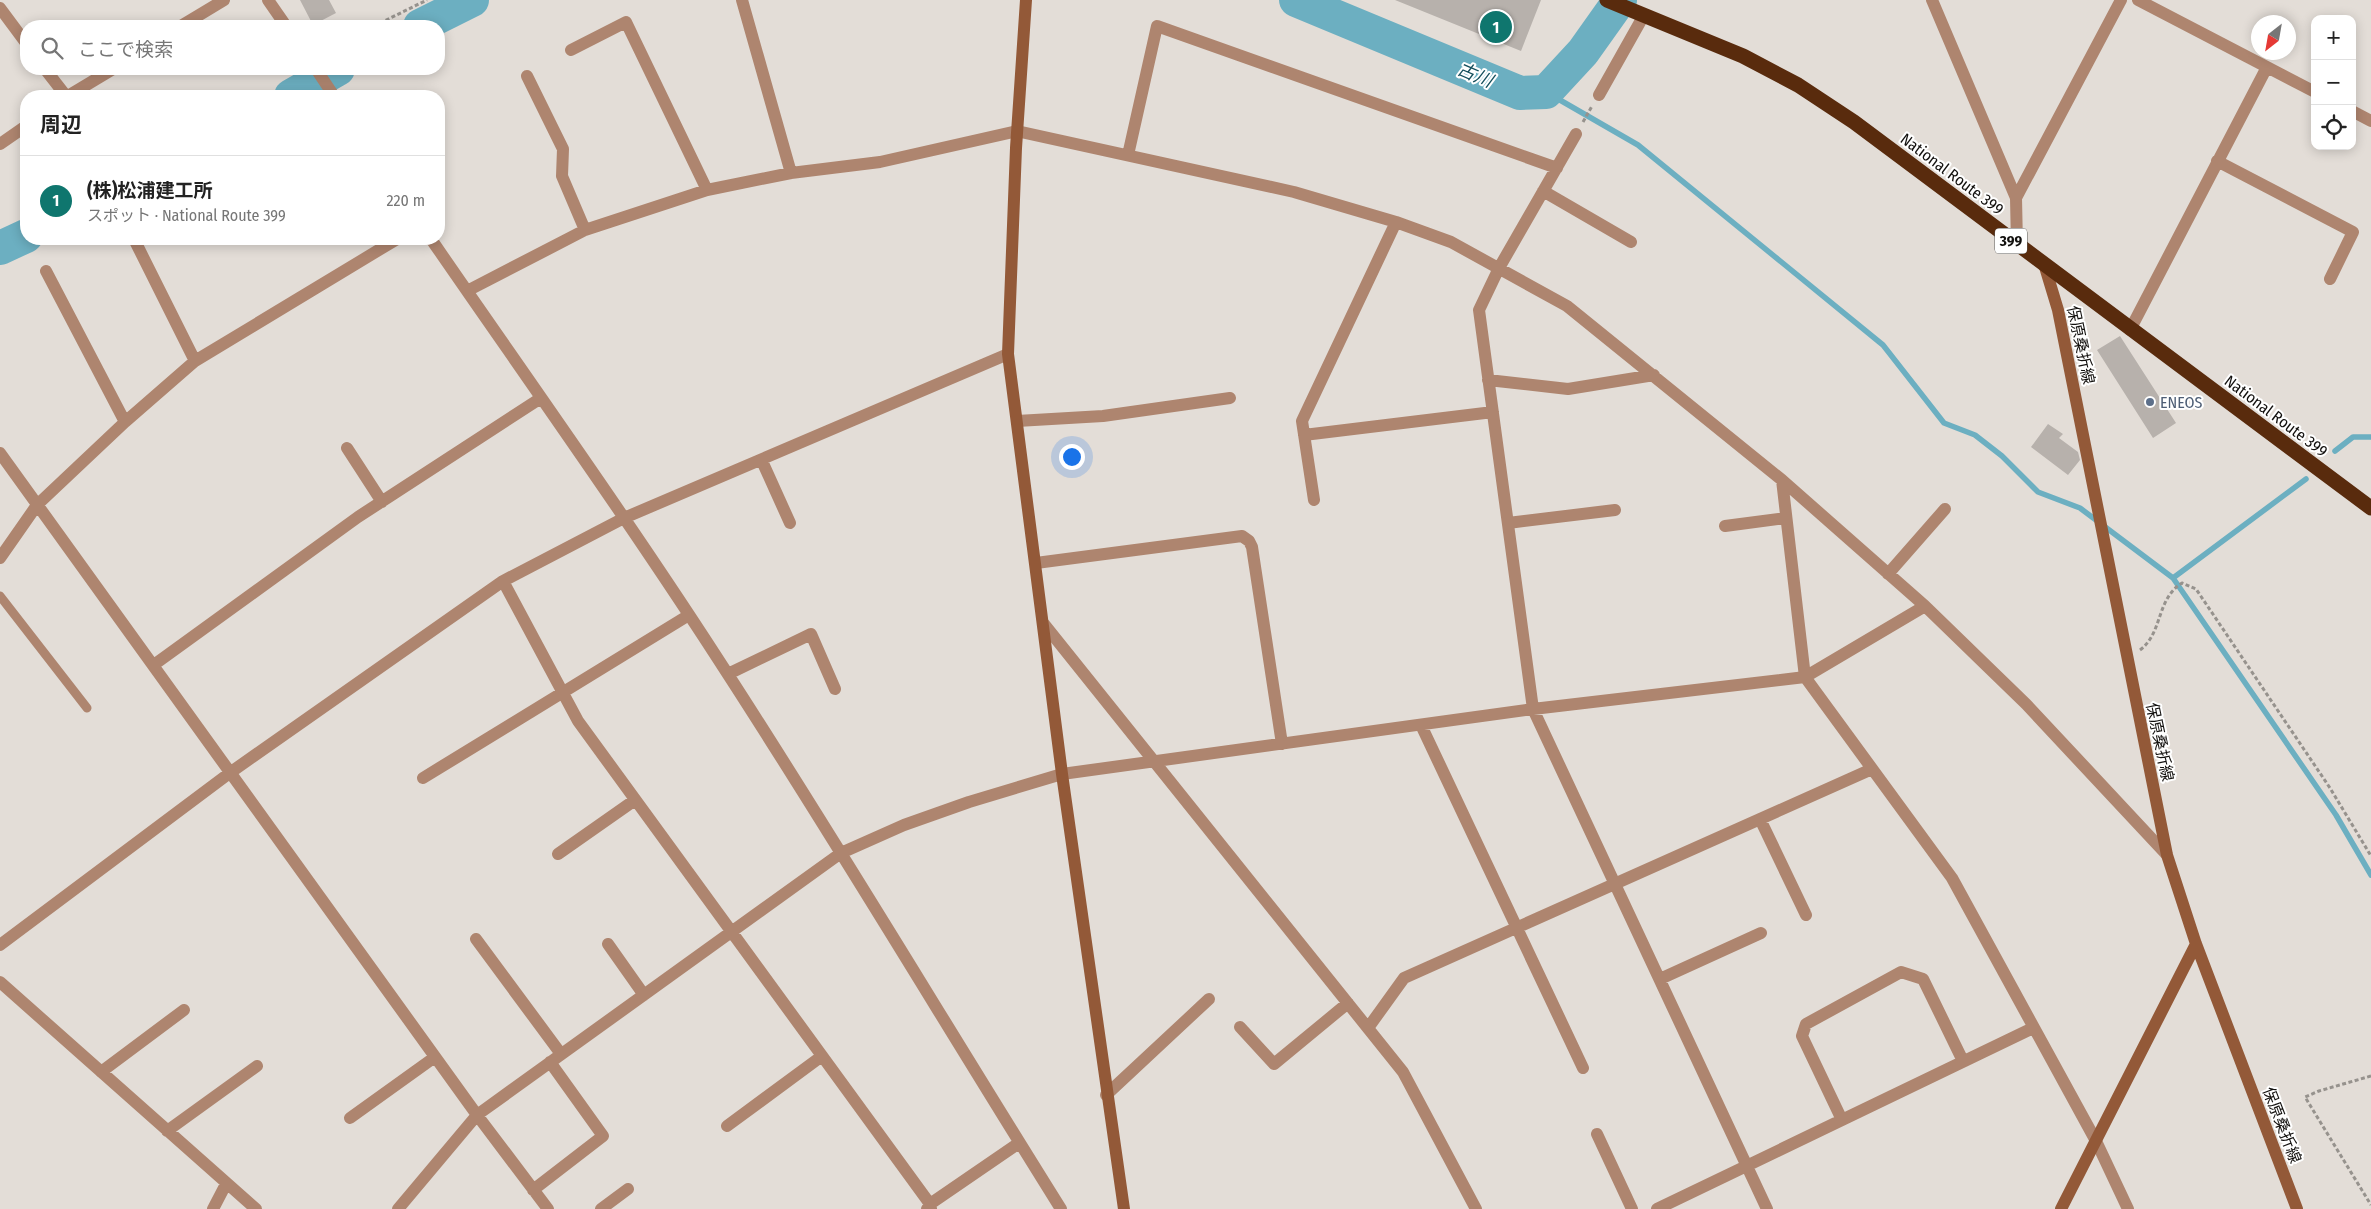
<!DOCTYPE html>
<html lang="ja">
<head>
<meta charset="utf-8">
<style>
	body { margin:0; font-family:"Fira Sans Condensed","Noto Sans JP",sans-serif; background:#f6f6f6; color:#222 }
	.controls { position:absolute; right:15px; top:15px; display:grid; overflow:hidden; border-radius:10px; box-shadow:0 2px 12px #0003 }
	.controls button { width:45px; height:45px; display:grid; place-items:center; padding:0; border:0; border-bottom:1px solid #e0e0e0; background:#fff; color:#222; font:25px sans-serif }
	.compass { position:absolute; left:2251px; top:15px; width:45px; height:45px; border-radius:50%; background:#fff; box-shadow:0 2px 12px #0003; rotate:211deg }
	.you { position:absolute; left:1071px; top:456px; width:18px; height:18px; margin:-12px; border:4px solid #fff; border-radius:50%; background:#1a73e8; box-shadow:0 0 0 8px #1a73e833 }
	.badge { display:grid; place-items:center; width:32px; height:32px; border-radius:50%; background:#0f766e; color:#fff; font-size:16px; font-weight:700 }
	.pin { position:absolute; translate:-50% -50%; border:2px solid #fff; box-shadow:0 1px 5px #0006 }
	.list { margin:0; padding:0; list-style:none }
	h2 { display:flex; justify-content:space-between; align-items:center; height:65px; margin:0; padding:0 20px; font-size:21px }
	h2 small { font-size:16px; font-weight:400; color:#767676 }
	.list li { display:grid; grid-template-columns:32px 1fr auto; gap:15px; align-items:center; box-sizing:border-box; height:90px; padding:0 20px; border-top:1px solid #e0e0e0 }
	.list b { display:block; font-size:19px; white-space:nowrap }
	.list p { margin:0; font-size:16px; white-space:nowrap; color:#767676 }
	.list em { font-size:16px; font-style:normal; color:#767676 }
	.icon { flex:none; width:28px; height:28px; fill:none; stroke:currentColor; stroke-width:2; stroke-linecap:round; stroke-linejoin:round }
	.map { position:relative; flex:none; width:2371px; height:1209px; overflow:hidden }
	.search { position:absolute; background:#fff; box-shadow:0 2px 12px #0003; left:20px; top:20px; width:425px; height:55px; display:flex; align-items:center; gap:12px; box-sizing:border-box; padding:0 18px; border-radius:20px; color:#767676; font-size:19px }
	.panel { position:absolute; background:#fff; box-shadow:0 2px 12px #0003; left:20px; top:90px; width:425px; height:155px; border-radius:20px }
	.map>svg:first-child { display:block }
</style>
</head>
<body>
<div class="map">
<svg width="2371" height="1209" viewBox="0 0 2371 1209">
	<rect width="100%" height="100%" fill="#e3ddd7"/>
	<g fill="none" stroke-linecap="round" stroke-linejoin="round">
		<path stroke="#6cafc1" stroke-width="5.5" d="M1546,92L1638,145L1883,345L1944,423L1975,435L2002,456L2038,492L2080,508L2173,578L2336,815L2371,875
			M2335,451L2353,437H2371
			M2173,578L2306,479"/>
		<path stroke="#6cafc1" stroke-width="34" d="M1296,0L1520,93L1546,92L1583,52L1620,0
			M420,26L472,0
			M291,96L338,69
			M0,248L26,236"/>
	</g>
	<path fill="#b7b1ac" d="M300,0H329L336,13L313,25Z
		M1395,0H1541L1521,51Z
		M2120,336L2176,423L2153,438L2097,350Z
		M2048,424L2063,434L2059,438L2078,452L2080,460L2068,475L2031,447Z"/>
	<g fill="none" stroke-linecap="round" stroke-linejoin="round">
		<path stroke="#96928d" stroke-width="3" stroke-dasharray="4 2.5" stroke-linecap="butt" d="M374,26L427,0
			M1583,122L1592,106
			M2140,650C2163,633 2156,599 2182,583L2196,589L2330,788L2371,856
			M2371,1076L2319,1091L2305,1097L2371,1205"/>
		<path stroke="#ae856f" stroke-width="9" d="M0,596L87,708"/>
		<path stroke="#ae856f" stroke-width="12" d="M268,0L286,26
			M742,0L791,173
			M1932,0L2016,198L2017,245
			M2138,0L2315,92
			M0,8L26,43
			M181,26L224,0
			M571,50L626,22L707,190
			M45,69L66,96
			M316,69L334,96
			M1599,95L1644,15
			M68,96L113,69
			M2352,111L2371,121
			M1576,134L1499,268L1479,310L1533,709L1767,1209
			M0,144L26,126
			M1128,155L1157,26L1557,168
			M2217,161L2353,232L2330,279
			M1543,191L1631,242
			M2016,198L2121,0
			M585,230L707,190L791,173L880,162L1017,131L1294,192L1396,222L1451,242L1567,306L1782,480L1925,606L2026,704L2167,855
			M134,239L195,361
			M431,239C531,384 634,528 729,676C843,852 950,1032 1061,1209
			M46,271L125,422
			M467,291L585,230L562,176L563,149L527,76
			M2130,330L2267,67
			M1488,380L1568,389L1654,375
			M1017,421L1103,416L1230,398
			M1304,435L1493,412
			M347,448L382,502
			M0,453L477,1115L548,1209
			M762,461L790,523
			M1782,480L1805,677L1952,878L2096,1141L2128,1209
			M1314,500L1302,421L1396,222
			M1508,523L1615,510
			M1725,526L1786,518
			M0,558L37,505L125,422L195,361L397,239
			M1036,563L1242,536L1249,541L1252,547L1282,744
			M1888,574L1945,509
			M503,581L578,721L930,1204L931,1209
			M1044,624L1403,1072L1476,1209
			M155,664L358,517L541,398
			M728,674L811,634L835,689
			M1421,725L1583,1068
			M423,778L689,615
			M1760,819L1806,915
			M558,854L635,800
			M476,939L561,1054
			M608,944L644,995
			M0,945L231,772L503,581L624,518L1008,354
			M1660,979L1761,933
			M0,982L256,1209
			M1240,1027L1274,1064L1348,1003
			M1368,1028L1404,978L1872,769
			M101,1072L184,1010
			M1106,1095L1209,999
			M350,1118L435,1057
			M1842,1120L1802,1036L1806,1024L1901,972L1923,979L1963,1061
			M727,1126L822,1056
			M167,1131L257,1066
			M1597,1134L1632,1209
			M533,1190L603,1136L550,1062
			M213,1209L226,1184
			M398,1209L477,1115L841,853L904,825L969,802L1062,774L1533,709L1805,677L1925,606
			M601,1209L628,1189
			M927,1209L930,1204L1019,1143
			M1657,1209L2033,1028"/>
		<path stroke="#935938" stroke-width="12" d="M1026,0L1016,148L1008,354L1062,774L1124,1209
			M2045,267L2058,310L2167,855L2196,944L2297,1209
			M2061,1209L2196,944"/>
		<path stroke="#592b0d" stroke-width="15" d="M1607,0L1743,56L1798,85L1854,122L2371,508"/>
	</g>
	<circle fill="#5c6f8a" stroke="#fff" stroke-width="2" cx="2150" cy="402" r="5"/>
	<g text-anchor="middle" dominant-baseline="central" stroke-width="4" stroke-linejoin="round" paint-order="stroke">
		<rect fill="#fff" stroke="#595856" stroke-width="1" x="1995" y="228.5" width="32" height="25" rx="4"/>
		<g font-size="15" font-weight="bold" fill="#12100e">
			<text x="2011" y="241">399</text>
		</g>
		<g font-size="16" fill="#12100e" stroke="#fff">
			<text transform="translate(1952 174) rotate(37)">National Route 399</text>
			<text transform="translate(2081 345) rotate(78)">保原桑折線</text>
			<text transform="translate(2276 416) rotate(37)">National Route 399</text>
			<text transform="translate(2160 742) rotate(78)">保原桑折線</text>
			<text transform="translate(2282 1125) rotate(69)">保原桑折線</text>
		</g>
		<g font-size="16" fill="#4e5e75" stroke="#fff" text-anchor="start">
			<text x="2160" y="402">ENEOS</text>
		</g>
		<g font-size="18" font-style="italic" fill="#154f5c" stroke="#fff">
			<text transform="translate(1475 75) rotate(23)">古川</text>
		</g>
	</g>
</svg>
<div class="controls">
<button>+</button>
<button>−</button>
<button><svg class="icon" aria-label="locate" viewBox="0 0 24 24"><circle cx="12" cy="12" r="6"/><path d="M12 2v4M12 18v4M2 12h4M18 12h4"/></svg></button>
</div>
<svg class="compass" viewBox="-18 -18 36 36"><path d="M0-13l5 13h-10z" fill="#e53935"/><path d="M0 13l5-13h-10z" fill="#767676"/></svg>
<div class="you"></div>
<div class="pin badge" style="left:1496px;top:27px">1</div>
<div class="search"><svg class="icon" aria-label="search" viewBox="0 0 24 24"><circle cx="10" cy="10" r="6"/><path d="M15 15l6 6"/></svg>ここで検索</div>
<section class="panel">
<h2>周辺<small></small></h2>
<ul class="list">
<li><span class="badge">1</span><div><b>(株)松浦建工所</b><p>スポット · National Route 399</p></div><em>220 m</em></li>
</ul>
</section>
</div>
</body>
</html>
